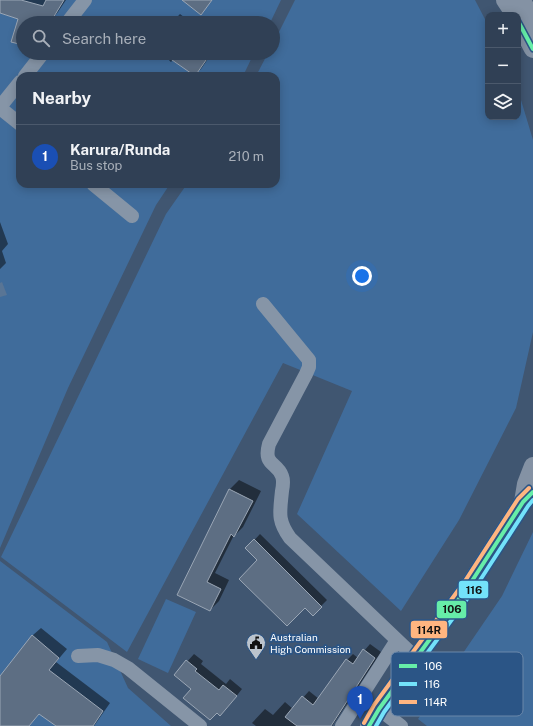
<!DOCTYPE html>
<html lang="en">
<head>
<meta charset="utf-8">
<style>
	body { margin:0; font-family:"Public Sans",sans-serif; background:#38475b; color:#f1f3f6 }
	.controls { position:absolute; right:12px; top:12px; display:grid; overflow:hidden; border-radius:8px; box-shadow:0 2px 10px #0003 }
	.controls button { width:36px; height:36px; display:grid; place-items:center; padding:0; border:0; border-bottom:1px solid #4b596c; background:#304055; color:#f1f3f6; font:20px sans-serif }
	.you { position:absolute; left:362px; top:276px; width:14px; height:14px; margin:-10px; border:3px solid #fff; border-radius:50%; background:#1a73e8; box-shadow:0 0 0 6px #1a73e833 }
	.badge { display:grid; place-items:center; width:26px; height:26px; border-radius:50%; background:#8c9099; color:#fff; font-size:13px; font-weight:700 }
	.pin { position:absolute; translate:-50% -33px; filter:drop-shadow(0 1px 2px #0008) }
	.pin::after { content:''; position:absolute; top:21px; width:14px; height:12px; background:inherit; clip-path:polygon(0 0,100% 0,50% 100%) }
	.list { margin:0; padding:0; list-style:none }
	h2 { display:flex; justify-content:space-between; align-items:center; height:52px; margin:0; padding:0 16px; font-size:17px }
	h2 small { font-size:13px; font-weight:400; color:#a8afb9 }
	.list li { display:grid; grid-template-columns:26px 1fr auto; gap:12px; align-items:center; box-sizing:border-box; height:64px; padding:0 16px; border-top:1px solid #4b596c }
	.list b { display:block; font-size:15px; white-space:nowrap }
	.list p { margin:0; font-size:13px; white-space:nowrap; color:#a8afb9 }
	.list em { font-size:13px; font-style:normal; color:#a8afb9 }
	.icon { flex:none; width:22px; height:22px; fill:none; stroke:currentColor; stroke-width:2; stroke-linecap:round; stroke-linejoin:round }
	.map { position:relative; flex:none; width:533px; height:726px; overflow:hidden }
	.search { position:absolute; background:#304055; box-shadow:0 2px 10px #0003; left:16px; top:16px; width:264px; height:44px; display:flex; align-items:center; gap:10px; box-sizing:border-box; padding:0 14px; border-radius:22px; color:#a8afb9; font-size:15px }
	.panel { position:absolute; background:#304055; box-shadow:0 2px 10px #0003; left:16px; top:72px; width:264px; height:116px; border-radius:12px }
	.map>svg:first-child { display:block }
</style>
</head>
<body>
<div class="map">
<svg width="533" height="726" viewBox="0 0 533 726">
	<rect width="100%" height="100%" fill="#405671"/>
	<path fill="#406c9b" d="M0,0H281L270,23H23V53H254L243,76H20V184H170L156,205L68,388L0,548Z
		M295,0H475L488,25V117H518V90L533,140V332L516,408L459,520L401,611L297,514L352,391L283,363L127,652L1,557L166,214L187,184H276V76H256L268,53H273V44Z
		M533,532V726H427L418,719L502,596Z
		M0,561L107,642L128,688L171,726H0Z
		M166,599L196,612L168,673L138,659Z"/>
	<path fill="#597595" d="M2,282L7,295L0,297V283Z"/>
	<path fill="#0007" d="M0,0H66L58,12L49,23H23V44L19,18L0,12Z
		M180,14L192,23H171Z
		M161,53H212L201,69L194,75L173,60L171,62Z
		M0,222L8,244L2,251L6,263L0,269Z
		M239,480L261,491L243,527L234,536V535L215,573L229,580L219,601L210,610L178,595L230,489Z
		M260,534L327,600L313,614L247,548Z
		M41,628L67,649L56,662L110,703L94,726H58L40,713L29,726H0V677L33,635Z
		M370,644L381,652L332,726H256L252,723L265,709L273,715L285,702L293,709L309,691L319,699L347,660L353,654L358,658Z
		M194,654L203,661L201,664L226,684L230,679L242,689L227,708L192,689L175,675Z"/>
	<path fill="#5d6e83" stroke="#9aa6b5" d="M0,0H21L43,6L46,0H64L50,23H23V45L11,42L18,19L0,13Z
		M182,0H212L201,15Z
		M162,53H211L195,76Z
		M229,489L253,501L234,537L231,534L207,582L221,589L210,611L177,595Z
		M254,539L322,607L313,616L305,608L287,626L239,579L257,560L245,548Z
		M32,635L59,658L49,670L103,711L93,726H56L39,714L29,726H0V676Z
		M363,649L375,658L331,726H297L285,717L302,696L313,705L346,659L353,664Z
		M186,660L197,669L195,671L219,690L223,685L237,696L220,716L217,713L210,720L183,698L191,689L174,675Z"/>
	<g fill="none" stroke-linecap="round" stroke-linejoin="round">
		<path stroke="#8695a7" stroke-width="14" d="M67,23L85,0
			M25,76L43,53
			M0,107L20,82
			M0,108L20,124
			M93,184L132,216
			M263,304L309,360V367L306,374L269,444C263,466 277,462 282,476C284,481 283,486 282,491C280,512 277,520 290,538L416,658
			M78,656L98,655L114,660L128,668L200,726
			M379,709L401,726
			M342,726L397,640"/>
		<path stroke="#8492a4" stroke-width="18" d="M505,0L515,15
			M522,0L533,23
			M518,21L533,49
			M523,502L526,484L533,466
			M369,726L379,709L470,584L523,502L533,492"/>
		<defs>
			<path id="bus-1" d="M518,21L533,49
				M369,726L379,709L470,584L523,502L533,492"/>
			<path id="bus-2" d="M376,726L384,712L475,588L528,506L533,500"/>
			<path id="bus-3" d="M364,723L374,705L465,581L518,499L529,488"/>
		</defs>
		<use href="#bus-1" stroke="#2b5586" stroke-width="7"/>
		<use href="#bus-2" stroke="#2b5586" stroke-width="7"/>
		<use href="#bus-3" stroke="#2b5586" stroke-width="7"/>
		<use href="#bus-1" stroke="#66eda8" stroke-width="4"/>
		<use href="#bus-2" stroke="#73e2fa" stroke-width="4"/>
		<use href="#bus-3" stroke="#ffb580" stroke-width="4"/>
	</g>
	<defs>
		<symbol id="civic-pin" viewBox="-11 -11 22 30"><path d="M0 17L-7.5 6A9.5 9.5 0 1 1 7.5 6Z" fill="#bcc4cd" stroke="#2b5586"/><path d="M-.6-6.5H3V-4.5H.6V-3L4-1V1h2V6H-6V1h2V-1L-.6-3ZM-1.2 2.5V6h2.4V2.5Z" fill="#111"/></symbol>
	</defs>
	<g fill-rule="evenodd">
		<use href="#civic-pin" x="245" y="632" width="22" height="30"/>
	</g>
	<g text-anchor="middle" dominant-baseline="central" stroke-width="3.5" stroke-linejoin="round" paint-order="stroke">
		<g font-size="10" fill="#fff" stroke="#2b5586" text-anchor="start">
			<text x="270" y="637">Australian<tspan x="270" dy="12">High Commission</tspan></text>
		</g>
	</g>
	<rect x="391" y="652" width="132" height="64" rx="6" fill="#2b5586" stroke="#6b88aa" stroke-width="1"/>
	<rect x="399" y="664" width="18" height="4" fill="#66eda8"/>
	<rect x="399" y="682" width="18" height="4" fill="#73e2fa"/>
	<rect x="399" y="700" width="18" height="4" fill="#ffb580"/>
	<g font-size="11" fill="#fff">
		<text x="424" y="670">106</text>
		<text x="424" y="688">116</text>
		<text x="424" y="706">114R</text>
	</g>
	<g stroke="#2b5586" stroke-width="1.5">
		<rect x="458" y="580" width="31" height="19" rx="4" fill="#73e2fa"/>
		<rect x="436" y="600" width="31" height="19" rx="4" fill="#66eda8"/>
		<rect x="410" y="620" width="38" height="19" rx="4" fill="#ffb580"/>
	</g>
	<g font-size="11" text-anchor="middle" font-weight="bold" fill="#111">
		<text x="474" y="594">116</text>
		<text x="452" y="613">106</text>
		<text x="429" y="634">114R</text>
	</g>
</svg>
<div class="controls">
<button>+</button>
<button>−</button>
<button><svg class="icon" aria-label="layers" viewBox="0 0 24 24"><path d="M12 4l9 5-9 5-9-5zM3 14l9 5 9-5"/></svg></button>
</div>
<div class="you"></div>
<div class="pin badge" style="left:360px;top:719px;background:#1a4fb4">1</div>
<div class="search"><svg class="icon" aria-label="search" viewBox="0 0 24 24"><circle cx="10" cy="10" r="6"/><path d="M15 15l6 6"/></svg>Search here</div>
<section class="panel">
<h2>Nearby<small></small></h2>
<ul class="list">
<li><span class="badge" style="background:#1a4fb4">1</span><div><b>Karura/Runda</b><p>Bus stop</p></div><em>210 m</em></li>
</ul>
</section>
</div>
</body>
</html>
